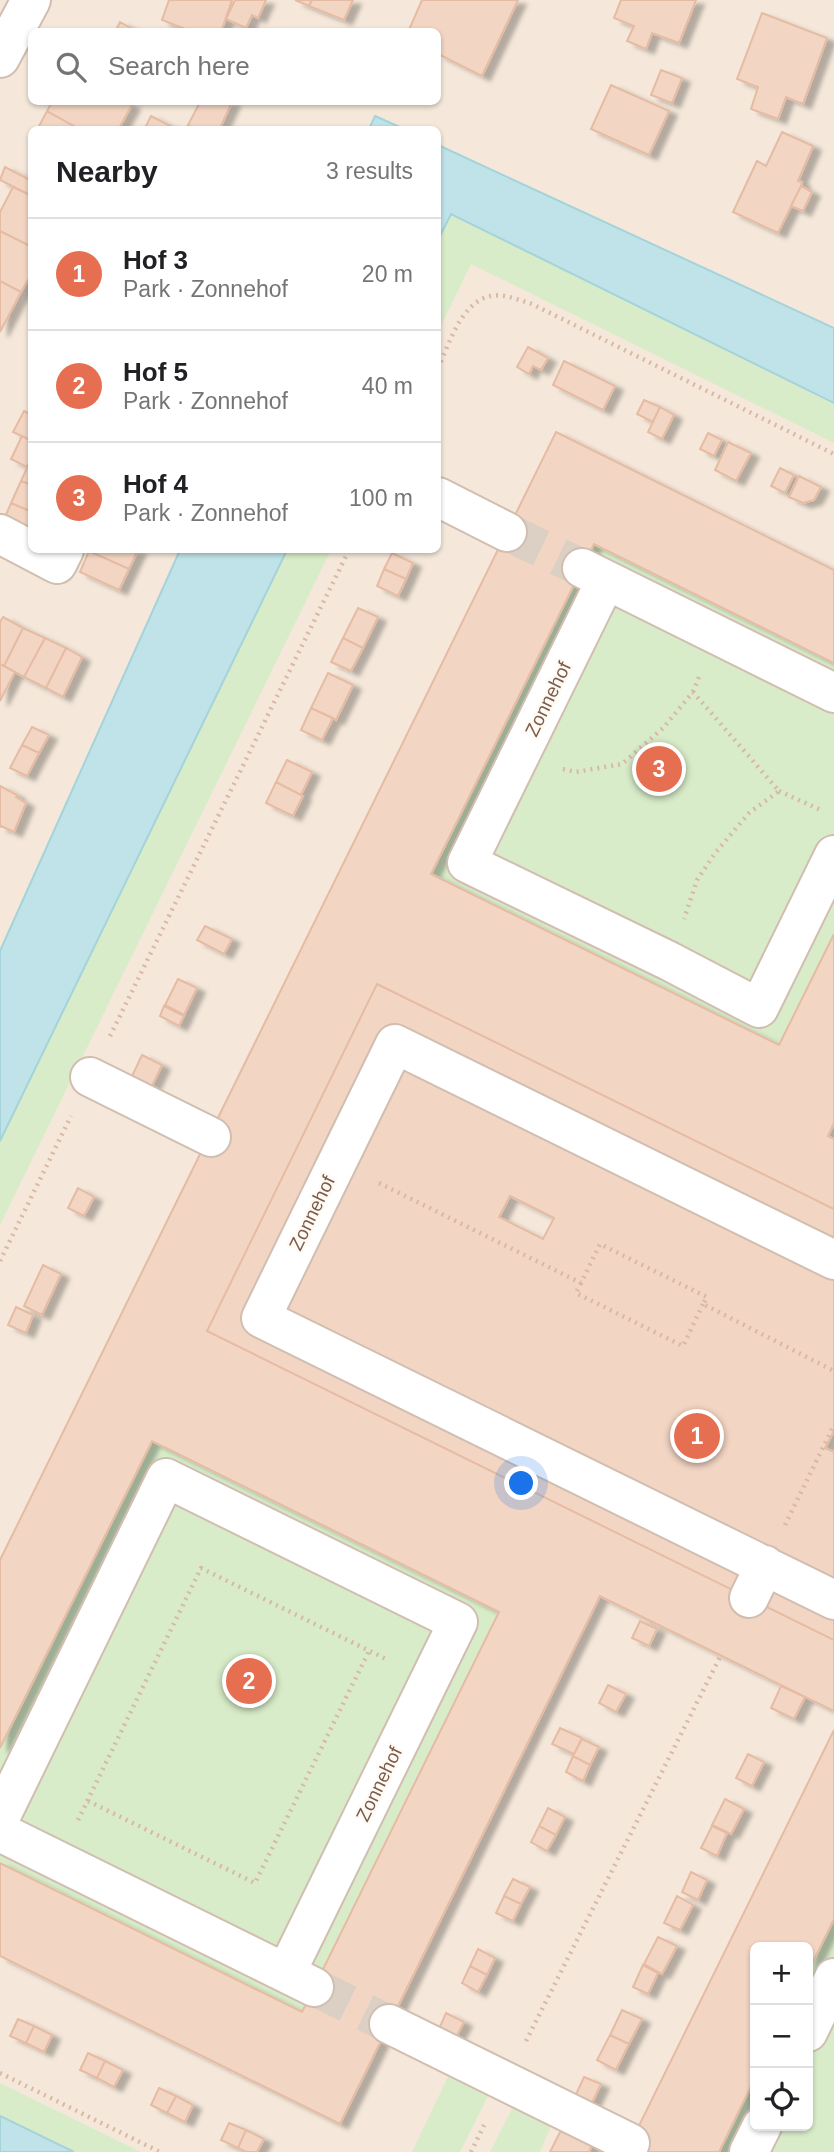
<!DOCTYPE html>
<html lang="en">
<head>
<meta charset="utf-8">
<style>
	body { margin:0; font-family:Helvetica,sans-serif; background:#f2f2f2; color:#202124 }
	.controls { position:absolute; right:21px; bottom:21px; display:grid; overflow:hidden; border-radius:10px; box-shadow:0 2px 5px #0004 }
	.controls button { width:63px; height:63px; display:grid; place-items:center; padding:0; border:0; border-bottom:2px solid #e0e0e0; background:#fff; color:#202124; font:35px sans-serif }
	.you { position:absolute; left:522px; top:1484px; width:24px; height:24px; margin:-18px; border:5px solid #fff; border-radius:50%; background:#1a73e8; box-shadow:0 0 0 10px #1a73e833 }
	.badge { display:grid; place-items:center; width:46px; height:46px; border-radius:50%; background:#e76f51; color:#fff; font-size:23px; font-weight:700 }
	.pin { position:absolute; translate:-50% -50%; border:4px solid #fff; box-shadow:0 2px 7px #0006 }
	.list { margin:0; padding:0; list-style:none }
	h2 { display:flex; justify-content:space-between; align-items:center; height:91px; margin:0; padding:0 28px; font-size:30px }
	h2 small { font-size:23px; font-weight:400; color:#757577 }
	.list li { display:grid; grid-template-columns:46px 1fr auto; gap:21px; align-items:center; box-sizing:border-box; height:112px; padding:0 28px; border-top:2px solid #e0e0e0 }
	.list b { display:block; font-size:26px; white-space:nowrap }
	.list p { margin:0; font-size:23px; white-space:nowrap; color:#757577 }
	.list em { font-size:23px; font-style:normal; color:#757577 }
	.icon { flex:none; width:38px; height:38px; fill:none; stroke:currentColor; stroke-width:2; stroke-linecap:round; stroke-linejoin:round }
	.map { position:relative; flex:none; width:834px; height:2152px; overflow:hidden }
	.search { position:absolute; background:#fff; box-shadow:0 2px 5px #0004; left:28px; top:28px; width:413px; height:77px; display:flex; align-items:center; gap:18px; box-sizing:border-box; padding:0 24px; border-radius:10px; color:#757577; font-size:26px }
	.panel { position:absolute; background:#fff; box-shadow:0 2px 5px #0004; left:28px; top:126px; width:413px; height:427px; border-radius:10px }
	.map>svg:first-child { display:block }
</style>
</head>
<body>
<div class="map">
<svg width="834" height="2152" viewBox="0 0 834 2152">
	<defs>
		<filter id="shadow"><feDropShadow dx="8" dy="4.5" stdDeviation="2" flood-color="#0004"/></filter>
	</defs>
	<rect width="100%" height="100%" fill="#fdf6ec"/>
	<path fill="#f5e8da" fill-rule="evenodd" d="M0,0H834V2152H0ZM32,32H438V102H32ZM32,130H438V550H32ZM755,1947H808V2126H755Z"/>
	<path fill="#d8ecc9" d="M450,214L834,403V443L471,264L438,332V240Z
		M594,544L834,663V934L779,1045L431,874Z
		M287,550H331L0,1225V1141Z
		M152,1441L499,1612L302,2012L0,1863V1749Z
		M834,1919V2152H719L755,2078V2126H808V1972Z
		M453,2066L492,2088L460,2152H412Z
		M0,2083L141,2152H74L0,2116Z
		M517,2099L555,2117L540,2152H490Z"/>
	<path fill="#bfe3e8" stroke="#a5d3da" stroke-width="2" d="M375,116L404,129H369Z
		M438,145L834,328V403L451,214L438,240Z
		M180,550H287L0,1141V951Z
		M0,2116L74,2152H0Z"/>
	<path fill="#f3d5c3" stroke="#e6bba3" stroke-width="2" fill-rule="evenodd" filter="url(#shadow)" d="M169,0H232L221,32H193L162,20Z
		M235,0H266L258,18L252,15L246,28L226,19Z
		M295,0H312L309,6Z
		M312,0H353L344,20L309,6Z
		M422,0H518L482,76L438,54V32H408Z
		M621,0H696L679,43L652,33L646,49L627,41L634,26L614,18Z
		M762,13L827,38L803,104L786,97L778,119L751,109L758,87L737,79Z
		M120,22L138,32H115Z
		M661,70L682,78L672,103L651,95Z
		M611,85L669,111L649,155L591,129Z
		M52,102H125L132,105L118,130H81L47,111Z
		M200,102H232L219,130H197L188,125Z
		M47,111L81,130H37Z
		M151,116L176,129V130H144Z
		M782,132L813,146L798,181L802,182L801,186L778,233L733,212L757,161L766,166Z
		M5,167L32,181V196L0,180Z
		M801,186L812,192L803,211L791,206Z
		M13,187L32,196V247L0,231V212Z
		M0,231L32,247V273L21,292L0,281Z
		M0,281L21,292L0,332Z
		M528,347L548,358L541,370L533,366L529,374L517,367Z
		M564,361L615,386L603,410L553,385Z
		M644,400L660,407L653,422L637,414Z
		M660,407L674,415L662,439L648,432Z
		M24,411L32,415V441L13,432Z
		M556,432L834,570V663L594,544L431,874L779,1045L834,934V1123L828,1136L834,1139V1209L377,984L207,1331L834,1640V1711L600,1596L340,2124L0,1956V1863L302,2012L499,1612L152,1441L0,1748V1560Z
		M708,433L722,440L714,456L700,449Z
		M22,436L32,441V457L27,467L11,459Z
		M728,442L751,453L736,481L715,470Z
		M31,459H32V485L21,481Z
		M780,468L794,475L785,493L771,486Z
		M799,476L821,487L814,500L803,503L789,497Z
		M21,481L32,485V512L11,503Z
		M11,503L32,512V538L2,524Z
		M90,550H138L129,569L89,551Z
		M89,551L129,569L119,590L80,572Z
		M392,553L413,563L406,579L384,569Z
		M384,569L406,579L398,596L377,586Z
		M358,608L378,617L363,648L343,638Z
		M3,617L23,628L4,666L0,664V622Z
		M23,628L45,638L24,677L4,666Z
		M45,638L66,648L46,688L24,677Z
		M343,638L363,648L351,671L331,662Z
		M66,648L82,657L63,697L46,688Z
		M0,664L15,672L0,701Z
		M328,673L353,685L336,720L311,708Z
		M311,708L333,718L322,740L301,730Z
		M32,727L49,735L39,753L22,745Z
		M22,745L39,753L27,776L10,768Z
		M287,760L312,772L301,795L276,782Z
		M276,782L303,796L293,816L266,803Z
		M0,786L17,795L16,797L26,803L14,832L1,826L0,827Z
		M205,926L232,939L224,954L197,940Z
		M178,979L197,988L184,1015L165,1005Z
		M377,984L834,1209V1431L825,1448L834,1452V1640L207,1331ZM510,1196L554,1218L543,1239L499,1217Z
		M164,1006L184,1016L179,1026L160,1016Z
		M142,1055L162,1065L152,1086L132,1076Z
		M78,1188L94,1197L84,1216L68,1208Z
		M43,1265L61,1274L42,1315L24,1306Z
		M16,1307L33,1315L26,1333L8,1325Z
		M640,1621L657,1629L649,1646L632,1638Z
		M608,1685L626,1694L616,1712L599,1703Z
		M781,1686L805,1697L794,1719L771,1708Z
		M560,1728L582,1738L574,1754L552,1744Z
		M834,1730V1919L808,1972V1947H755V2078L719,2152H626Z
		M582,1739L599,1747L590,1765L573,1756Z
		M748,1754L764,1762L752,1786L736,1778Z
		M573,1756L590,1765L583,1781L566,1772Z
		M725,1799L744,1809L731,1834L712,1825Z
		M548,1808L565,1817L556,1835L539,1826Z
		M539,1826L556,1835L547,1851L531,1842Z
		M712,1826L727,1833L717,1856L701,1848Z
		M691,1872L707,1880L698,1900L682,1892Z
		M513,1879L530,1887L521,1904L504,1896Z
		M504,1896L521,1904L513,1921L496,1913Z
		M677,1896L693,1905L680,1930L664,1923Z
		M658,1937L677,1946L662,1974L644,1964Z
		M478,1949L495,1958L487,1975L470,1966Z
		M643,1965L658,1973L648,1994L633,1987Z
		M470,1966L487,1975L478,1992L462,1983Z
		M622,2010L642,2019L629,2044L610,2035Z
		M446,2013L464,2022L455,2039L438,2031Z
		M18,2019L34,2026L26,2043L10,2036Z
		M34,2026L52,2035L44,2052L26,2043Z
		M610,2035L629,2044L616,2070L597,2060Z
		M88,2053L105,2061L97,2078L80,2070Z
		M105,2061L123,2070L114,2087L97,2078Z
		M584,2077L601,2084L588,2111L572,2103Z
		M159,2088L176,2096L167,2113L151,2105Z
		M176,2096L193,2105L185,2122L167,2113Z
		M229,2123L246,2130L238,2148L221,2140Z
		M563,2126L594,2141L589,2152H550Z
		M246,2130L264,2139L257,2152H246L238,2148Z"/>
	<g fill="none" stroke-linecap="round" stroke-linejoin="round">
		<path stroke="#dcd0c4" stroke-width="38" stroke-dasharray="38 19" stroke-linecap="butt" d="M507,532L582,568
			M314,1987L389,2024"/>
		<defs>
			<path id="street" d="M0,58L31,0
				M438,497L507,532
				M0,534L57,564L64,550
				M582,568L834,693
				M606,580L467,863L669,961L759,1008L834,855
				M90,1077L211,1137
				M834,1260L395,1044L261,1318L834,1600
				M749,1598L765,1565
				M0,1818L166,1478L458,1622L286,1973
				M0,1832L314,1987
				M389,2024L630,2143
				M808,2032L834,1978
				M749,2152L762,2126"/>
		</defs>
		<use href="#street" stroke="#d1beb0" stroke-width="42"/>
		<path stroke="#d9b8a5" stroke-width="4.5" stroke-dasharray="2 5" stroke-linecap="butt" d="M438,368C451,340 465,289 505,296C514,298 523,301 532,304L834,454
			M693,692L699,677
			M563,769L576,772L622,764L663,728L693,692L779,791L749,813L716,852L697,880L684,919
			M779,791L823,811
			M110,1036L349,550
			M379,1183L581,1283L600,1244L707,1297L703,1304L834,1371
			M0,1261L71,1116
			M581,1283L576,1293L683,1346L703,1304
			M785,1525L834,1425
			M88,1801L255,1883L369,1651
			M78,1820L201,1568L388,1660
			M526,2041L721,1655
			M0,2073L160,2152
			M471,2152L486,2121"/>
		<use href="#street" stroke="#fff" stroke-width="38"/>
	</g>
	<g text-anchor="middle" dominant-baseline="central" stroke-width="5" stroke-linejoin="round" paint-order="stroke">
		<g font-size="19" fill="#7a5c4d" stroke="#fffaf3">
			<text transform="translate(548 699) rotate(-64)">Zonnehof</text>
			<text transform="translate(312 1213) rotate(-64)">Zonnehof</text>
			<text transform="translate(379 1784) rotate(-64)">Zonnehof</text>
		</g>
	</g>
</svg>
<div class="controls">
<button>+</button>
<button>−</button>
<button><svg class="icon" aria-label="locate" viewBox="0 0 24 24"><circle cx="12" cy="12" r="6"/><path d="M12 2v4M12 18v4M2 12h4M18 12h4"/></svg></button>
</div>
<div class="you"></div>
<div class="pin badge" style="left:697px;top:1436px">1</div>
<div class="pin badge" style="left:249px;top:1681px">2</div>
<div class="pin badge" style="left:659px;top:769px">3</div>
<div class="search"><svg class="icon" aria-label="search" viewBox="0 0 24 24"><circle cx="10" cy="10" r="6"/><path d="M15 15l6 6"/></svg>Search here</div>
<section class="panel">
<h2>Nearby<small>3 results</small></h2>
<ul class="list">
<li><span class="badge">1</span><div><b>Hof 3</b><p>Park · Zonnehof</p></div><em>20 m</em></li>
<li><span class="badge">2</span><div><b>Hof 5</b><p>Park · Zonnehof</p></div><em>40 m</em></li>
<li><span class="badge">3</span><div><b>Hof 4</b><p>Park · Zonnehof</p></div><em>100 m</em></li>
</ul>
</section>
</div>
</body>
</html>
